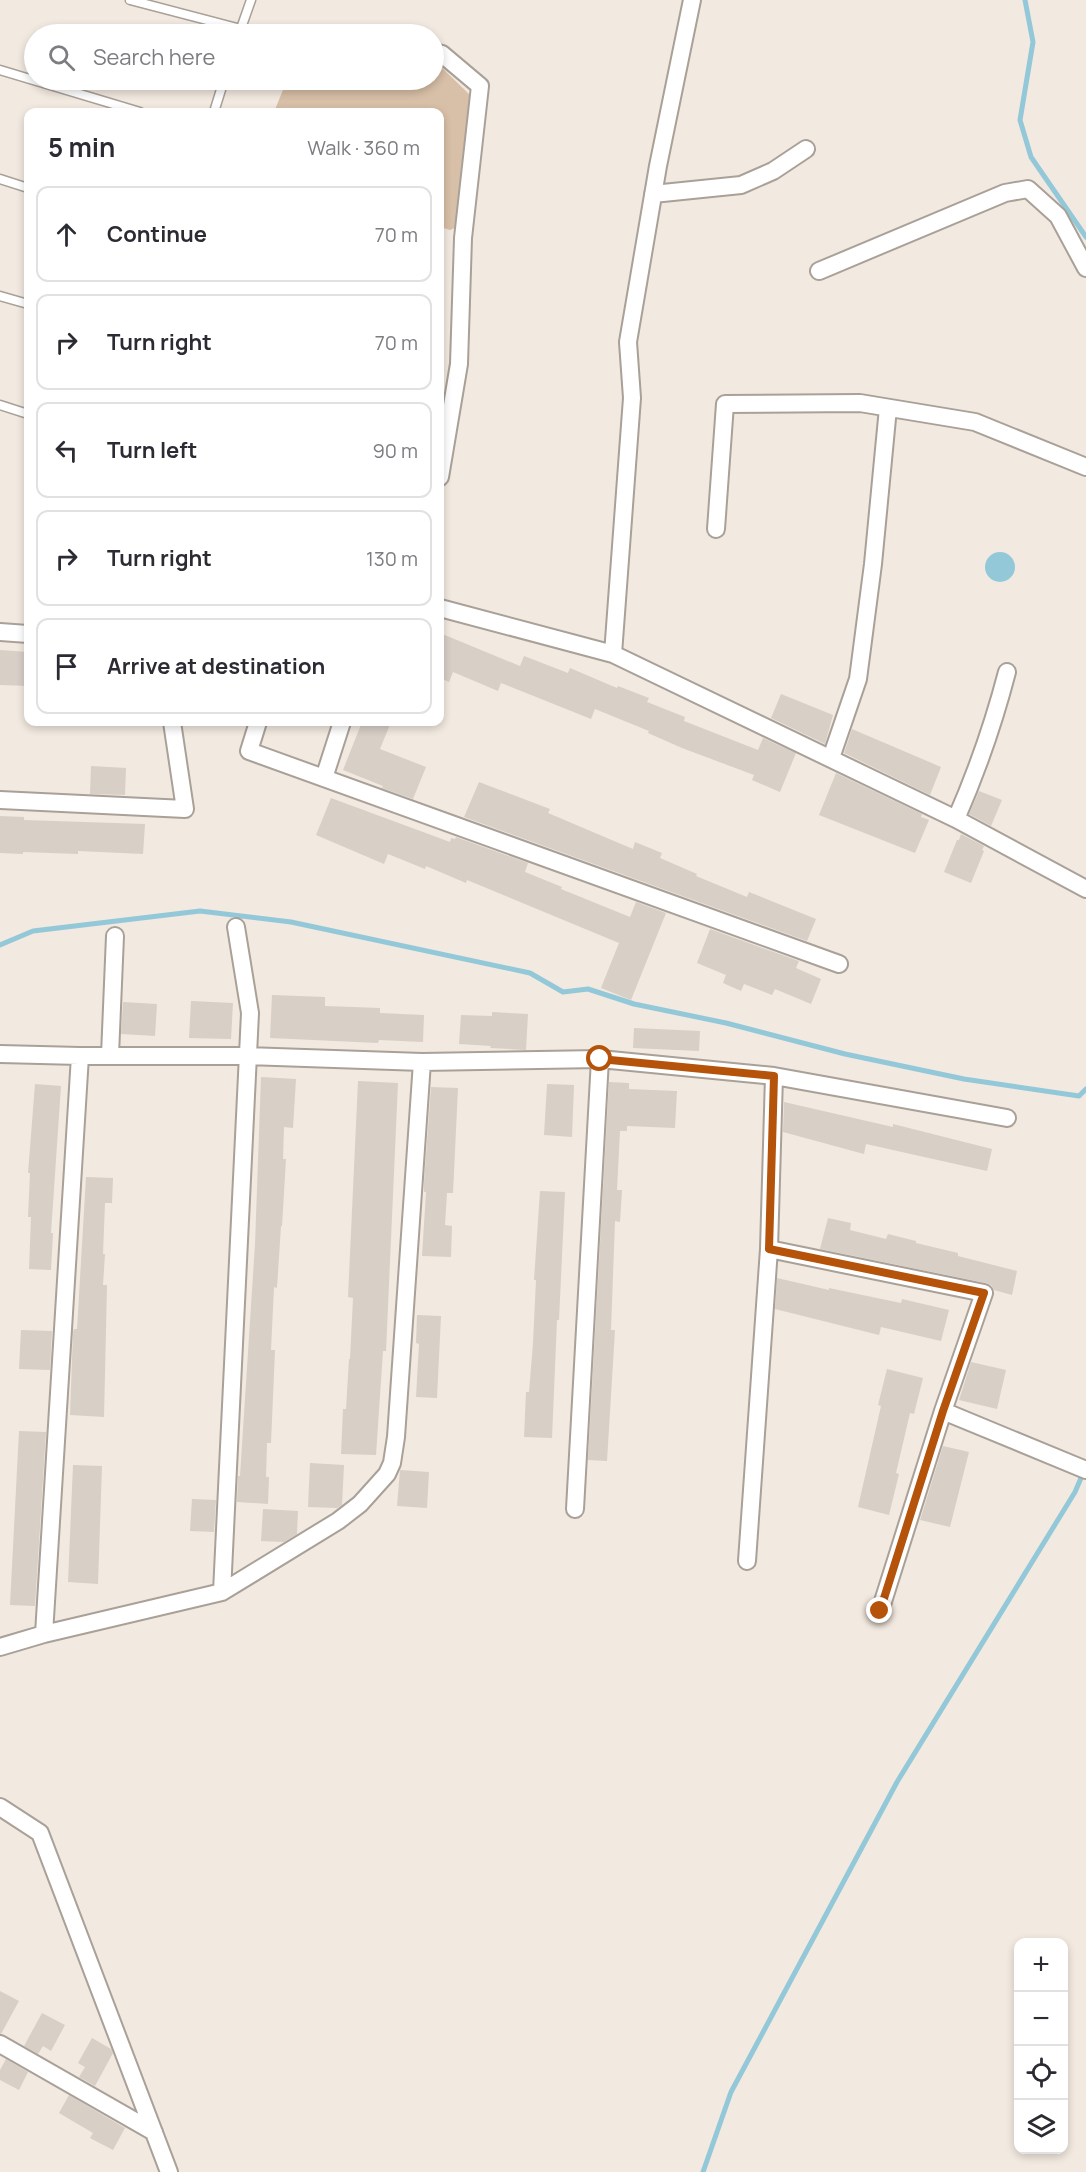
<!DOCTYPE html>
<html lang="en">
<head>
<meta charset="utf-8">
<style>
	body { margin:0; font-family:Manrope,sans-serif; background:#f7f7f7; color:#2b2b33 }
	.controls { position:absolute; right:18px; bottom:18px; display:grid; overflow:hidden; border-radius:12px; box-shadow:0 3px 9px #0003 }
	.controls button { width:54px; height:54px; display:grid; place-items:center; padding:0; border:0; border-bottom:2px solid #e1e1e2; background:#fff; color:#2b2b33; font:30px sans-serif }
	.stop { position:absolute; width:18px; height:18px; margin:-14px; border:4px solid #b45309; border-radius:50%; background:#fff }
	.stop.end { background:#b45309; border-color:#fff; box-shadow:0 2px 6px #0008 }
	.list { margin:0; padding:0; list-style:none }
	h2 { display:flex; justify-content:space-between; align-items:center; height:78px; margin:0; padding:0 24px; font-size:26px }
	h2 small { font-size:20px; font-weight:400; color:#7c7c81 }
	.list li { display:grid; grid-template-columns:39px 1fr auto; gap:18px; align-items:center; box-sizing:border-box; height:96px; margin:0 12px 12px; padding:0 12px; border:2px solid #e1e1e2; border-radius:12px }
	.list b { display:block; font-size:22px; white-space:nowrap }
	.list em { font-size:20px; font-style:normal; color:#7c7c81 }
	.icon { flex:none; width:33px; height:33px; fill:none; stroke:currentColor; stroke-width:2; stroke-linecap:round; stroke-linejoin:round }
	.map { position:relative; flex:none; width:1086px; height:2172px; overflow:hidden }
	.search { position:absolute; background:#fff; box-shadow:0 3px 9px #0003; left:24px; top:24px; width:420px; height:66px; display:flex; align-items:center; gap:15px; box-sizing:border-box; padding:0 21px; border-radius:33px; color:#7c7c81; font-size:22px }
	.panel { position:absolute; background:#fff; box-shadow:0 3px 9px #0003; left:24px; top:108px; width:420px; height:618px; border-radius:12px }
	.map>svg:first-child { display:block }
</style>
</head>
<body>
<div class="map">
<svg width="1086" height="2172" viewBox="0 0 1086 2172">
	<rect width="100%" height="100%" fill="#f2e9e0"/>
	<path fill="#d8bfa7" d="M434,63L439,65L471,96L457,227L450,230L440,227V112H274L287,80H434Z"/>
	<path fill="#93c8d9" d="M985 567a15 15 0 1 1 30 0a15 15 0 1 1-30 0Z"/>
	<g fill="none" stroke-linecap="round" stroke-linejoin="round">
		<path stroke="#93c8d9" stroke-width="5" d="M1025,0L1033,42L1020,120L1031,157L1086,237
			M0,945L33,931L200,911L291,922L530,973L563,992L588,989L634,1004L726,1023L845,1054L964,1079L1079,1096L1086,1089
			M703,2172L731,2092L897,1782L1075,1492L1084,1471"/>
	</g>
	<path fill="#d8cfc7" d="M440,633L520,666L524,656L568,673L570,668L617,688L618,686L649,698L647,702L685,717L684,721L758,750L763,738L796,753L780,792L752,780L754,775L682,748L648,733L649,731L595,709L591,719L501,683L498,691L453,672L449,682L440,678Z
		M0,650L28,652V686L0,685Z
		M781,694L833,715L825,744L771,718Z
		M362,722H391L380,749L426,767L413,799L382,788L383,786L343,770Z
		M852,729L941,767L930,795L844,753Z
		M91,766L126,768L125,795L90,794Z
		M836,773L922,814L921,817L929,820L915,853L819,815Z
		M479,782L550,809L548,813L633,849L635,842L662,853L660,858L697,874L696,876L747,897L749,892L816,919L807,941L464,817Z
		M979,791L1002,800L991,826L969,814Z
		M331,798L450,842L451,838L455,839L456,837L528,863L525,872L562,887L561,889L630,917L636,902L666,913L631,1000L601,988L619,943L467,880L466,883L426,866L425,869L388,854L384,864L316,835Z
		M0,816L24,817V820L145,824L143,854L78,851V854L23,852V854L0,853Z
		M961,834L984,846L982,850L984,851L971,883L944,872L957,840H959Z
		M710,929L799,961L796,968L821,979L811,1004L775,989L772,995L744,984L741,991L723,983L726,975L697,963Z
		M272,995L325,997V1006L380,1008V1013L424,1015L423,1042L379,1040L378,1043L270,1038Z
		M191,1001L233,1003L231,1039L189,1038Z
		M123,1002L157,1004L155,1036L121,1034Z
		M492,1012L528,1014L526,1050L490,1048L491,1046L459,1044L461,1015L492,1016Z
		M634,1028L700,1031L699,1051L633,1048Z
		M261,1077L296,1079L293,1128L284,1127L283,1159H286L282,1226H281L277,1288L274,1287L271,1350H275L271,1443H267L266,1477H269L268,1504L237,1502L238,1476H240L255,1244Z
		M358,1081L398,1083L386,1351H383L376,1455L341,1454L343,1409H346L349,1359H350L353,1298L348,1297Z
		M609,1082L629,1083V1089L677,1091L675,1128L627,1126V1131H620L617,1190H622L620,1222L615,1221L611,1330H615L607,1461L588,1460Z
		M35,1084L61,1086L51,1233H53L51,1270L29,1269L31,1217H28L30,1173H28Z
		M547,1084L574,1085L572,1137L544,1135Z
		M431,1087L458,1088L453,1193H447L445,1225L452,1226L451,1257L422,1256L426,1192H424V1182Z
		M784,1102L893,1127V1124L992,1149L987,1171L866,1144L864,1154L783,1132Z
		M86,1177L113,1178L112,1203H105L103,1254H105L103,1285H107L104,1417L70,1415L73,1332L74,1329H77Z
		M540,1191L565,1192L559,1320H557L552,1438L524,1437L526,1392H529L533,1343L536,1280H534Z
		M828,1218L851,1223L850,1230L886,1239L888,1234L916,1241V1243L958,1253V1256L1017,1271L1012,1295L994,1290L991,1285L986,1283L820,1249Z
		M777,1278L829,1290V1288L901,1303L902,1299L949,1310L941,1341L881,1327L879,1335L775,1309Z
		M417,1315L441,1316L437,1398L416,1397L419,1344L416,1343Z
		M21,1330L52,1331L50,1370L19,1369Z
		M971,1362L1006,1370L997,1409L959,1400Z
		M887,1369L923,1378L914,1414L910,1413L896,1473L899,1474L889,1515L858,1507L881,1406L878,1405Z
		M19,1431L46,1432L35,1606L10,1605Z
		M943,1446L969,1452L950,1527L920,1520Z
		M310,1463L344,1465L342,1505L337,1508L308,1507Z
		M73,1465L102,1466L98,1584L68,1582Z
		M400,1470L429,1472L427,1508L397,1506Z
		M192,1499L216,1500L214,1532L190,1531Z
		M263,1509L298,1511L297,1534L284,1542L261,1541Z
		M0,1991L19,2001L1,2034H0Z
		M42,2013L65,2025L51,2051L43,2046L38,2054L24,2046Z
		M92,2038L111,2049L113,2053L95,2086L79,2077L85,2067L78,2063Z
		M6,2059L28,2072L19,2090L0,2080V2070Z
		M69,2095L125,2128L113,2150L90,2138L93,2133L59,2113Z"/>
	<g fill="none" stroke-linecap="round" stroke-linejoin="round">
		<defs>
			<path id="service" d="M130,0L241,29
				M239,34L251,0
				M0,70L140,112
				M214,112L224,80
				M0,179L28,188
				M0,296L28,304
				M0,405L28,414"/>
			<path id="minor" d="M434,52L442,54L480,86L463,238L459,364L440,477
				M653,194L741,185L773,171L806,149
				M819,271L1005,193L1028,189L1058,216L1086,268
				M716,529L725,404L860,403L975,422L1086,467
				M440,608L613,654L956,819L1086,889
				M0,632L28,634
				M613,654L632,398L628,342L658,166L692,0
				M258,722L249,751L839,964
				M831,758L858,679L873,564L888,408
				M324,778L342,722
				M0,800L185,809L172,722
				M956,819C977,771 994,722 1007,672
				M0,1054L80,1056H248L422,1062L600,1059L774,1076L1007,1118
				M110,1055L115,936
				M769,1249L984,1293L943,1411L880,1611
				M943,1411L1086,1470
				M575,1509L600,1059
				M747,1561L769,1249L774,1076
				M222,1592L250,1013L236,927
				M44,1634L80,1056
				M0,1647L44,1634L222,1592L338,1521L360,1504L387,1474L392,1463L396,1437L422,1062
				M0,1807L40,1833L169,2172
				M0,2044L154,2132"/>
		</defs>
		<use href="#service" stroke="#a9a098" stroke-width="11"/>
		<use href="#minor" stroke="#a9a098" stroke-width="20"/>
		<use href="#service" stroke="#fff" stroke-width="8"/>
		<use href="#minor" stroke="#fff" stroke-width="16"/>
	</g>
	<g fill="none" stroke-linecap="round" stroke-linejoin="round">
		<path stroke="#b45309" stroke-width="8" d="M600,1059L774,1076L769,1249L984,1293L943,1411L880,1611"/>
	</g>
</svg>
<div class="controls">
<button>+</button>
<button>−</button>
<button><svg class="icon" aria-label="locate" viewBox="0 0 24 24"><circle cx="12" cy="12" r="6"/><path d="M12 2v4M12 18v4M2 12h4M18 12h4"/></svg></button>
<button><svg class="icon" aria-label="layers" viewBox="0 0 24 24"><path d="M12 4l9 5-9 5-9-5zM3 14l9 5 9-5"/></svg></button>
</div>
<div class="stop" style="left:600px;top:1059px"></div>
<div class="stop end" style="left:880px;top:1611px"></div>
<div class="search"><svg class="icon" aria-label="search" viewBox="0 0 24 24"><circle cx="10" cy="10" r="6"/><path d="M15 15l6 6"/></svg>Search here</div>
<section class="panel">
<h2>5 min<small>Walk · 360 m</small></h2>
<ul class="list">
<li><svg class="icon" aria-label="ahead" viewBox="0 0 24 24"><path d="M12 20V5M6 11l6-6 6 6"/></svg><div><b>Continue</b></div><em>70 m</em></li>
<li><svg class="icon" aria-label="right" viewBox="0 0 24 24"><path d="M7 20v-9h11M14 6l5 5-5 5"/></svg><div><b>Turn right</b></div><em>70 m</em></li>
<li><svg class="icon" aria-label="left" viewBox="0 0 24 24"><path d="M17 20v-9H6M10 6l-5 5 5 5"/></svg><div><b>Turn left</b></div><em>90 m</em></li>
<li><svg class="icon" aria-label="right" viewBox="0 0 24 24"><path d="M7 20v-9h11M14 6l5 5-5 5"/></svg><div><b>Turn right</b></div><em>130 m</em></li>
<li><svg class="icon" aria-label="arrive" viewBox="0 0 24 24"><path d="M6 21V4h12l-3 4 3 4H6"/></svg><div><b>Arrive at destination</b></div></li>
</ul>
</section>
</div>
</body>
</html>
